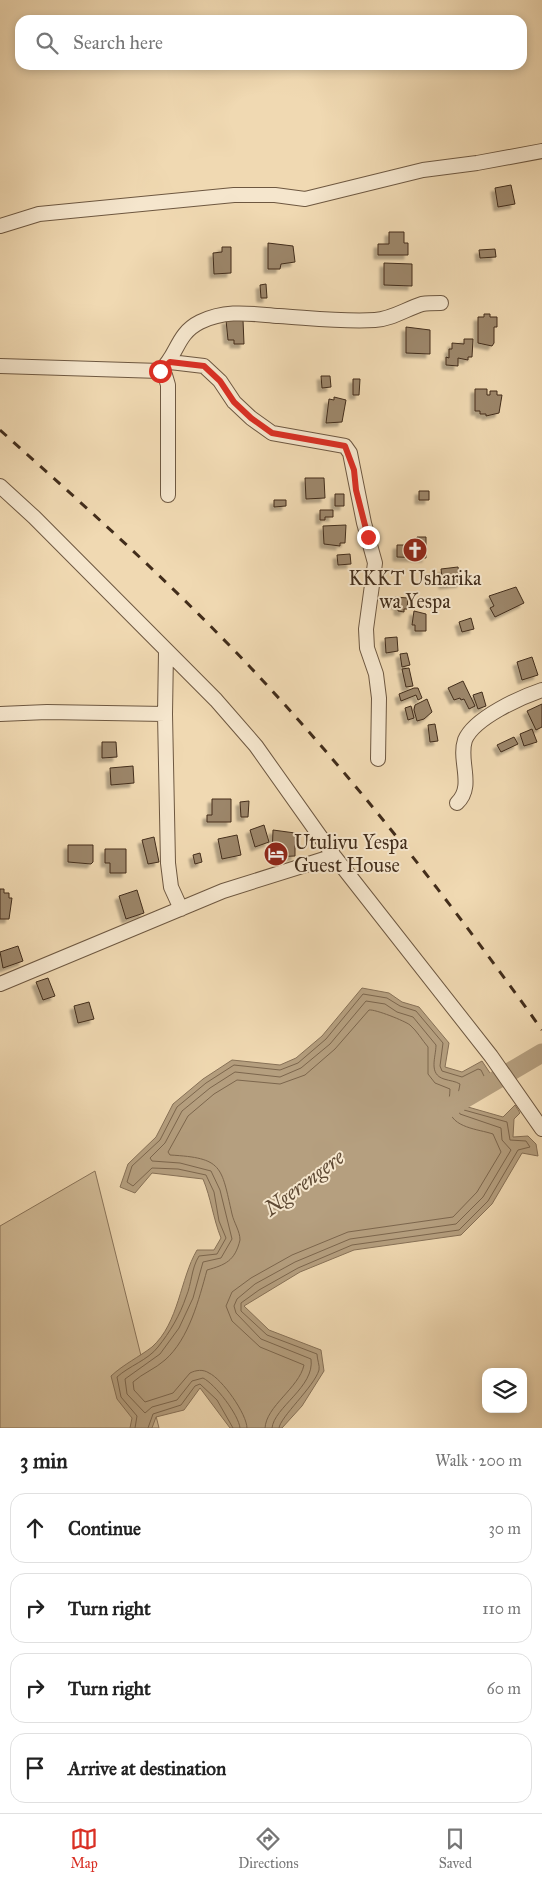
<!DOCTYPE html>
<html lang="en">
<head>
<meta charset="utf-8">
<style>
	body { margin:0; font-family:"IM FELL Great Primer",serif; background:#f2f2f2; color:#222 }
	.controls { position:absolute; right:15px; bottom:15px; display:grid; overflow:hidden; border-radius:10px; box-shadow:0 2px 8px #0003 }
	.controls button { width:45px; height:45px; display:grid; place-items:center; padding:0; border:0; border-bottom:1px solid #e0e0e0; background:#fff; color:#222; font:25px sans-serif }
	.stop { position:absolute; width:15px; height:15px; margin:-11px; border:4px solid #d93025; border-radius:50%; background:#fff }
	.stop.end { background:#d93025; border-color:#fff; box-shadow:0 1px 5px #0008 }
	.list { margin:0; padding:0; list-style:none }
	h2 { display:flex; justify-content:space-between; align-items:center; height:65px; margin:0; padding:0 20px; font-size:21px }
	h2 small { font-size:16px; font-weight:400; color:#767676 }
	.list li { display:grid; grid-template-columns:32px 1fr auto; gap:15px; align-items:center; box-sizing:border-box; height:70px; margin:0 10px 10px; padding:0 10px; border:1px solid #e0e0e0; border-radius:15px }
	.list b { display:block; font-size:19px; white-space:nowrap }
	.list em { font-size:16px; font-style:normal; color:#767676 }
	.icon { flex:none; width:28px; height:28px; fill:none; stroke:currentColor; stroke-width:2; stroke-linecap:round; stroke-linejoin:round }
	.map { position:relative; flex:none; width:542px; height:1428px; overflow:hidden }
	.search { position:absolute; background:#fff; box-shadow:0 2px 8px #0003; left:15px; right:15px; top:15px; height:55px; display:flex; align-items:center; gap:12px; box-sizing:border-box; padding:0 18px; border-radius:15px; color:#767676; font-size:19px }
	.sheet { height:385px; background:#fff }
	nav { display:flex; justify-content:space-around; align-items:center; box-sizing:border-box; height:70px; border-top:1px solid #e0e0e0; background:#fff; font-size:14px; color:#767676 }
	nav a { display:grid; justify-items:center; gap:2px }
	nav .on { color:#d93025 }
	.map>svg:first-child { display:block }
</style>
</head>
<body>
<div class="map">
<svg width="542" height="1428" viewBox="0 0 542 1428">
	<defs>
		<filter id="shadow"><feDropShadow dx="-4" dy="4" stdDeviation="1" flood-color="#0004"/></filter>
	</defs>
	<rect width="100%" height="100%" fill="#f0d9b2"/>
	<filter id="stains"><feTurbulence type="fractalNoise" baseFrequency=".004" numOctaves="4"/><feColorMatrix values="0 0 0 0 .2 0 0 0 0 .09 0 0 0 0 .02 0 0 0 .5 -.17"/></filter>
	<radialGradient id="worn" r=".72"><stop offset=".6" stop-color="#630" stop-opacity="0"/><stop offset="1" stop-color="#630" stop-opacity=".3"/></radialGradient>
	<path fill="#d2bc98" stroke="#8a745a" d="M95,1171L159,1428H0V1226Z"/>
	<path fill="#b59f7f" stroke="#877157" d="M362,988L389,993L402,1002L419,1007L449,1043L445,1067L462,1072L482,1061L494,1079L469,1093L468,1107L503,1117L515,1105L520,1113L514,1119L513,1137L528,1136L536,1144L538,1156L522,1153L492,1204L461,1235L354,1250L300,1272L244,1306L269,1330L321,1350L324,1371L302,1406L282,1428H230L200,1388L184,1410L156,1417L152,1428H130L132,1418L117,1399L111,1376C124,1364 139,1357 152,1347C179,1323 180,1279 197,1250H214L221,1238C213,1218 211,1198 203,1179L152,1173L135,1193L120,1187L128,1164L156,1137L173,1104L203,1079L232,1060L280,1065L296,1058L322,1036Z"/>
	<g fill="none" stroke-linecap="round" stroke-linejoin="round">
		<path stroke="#7c664d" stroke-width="1" d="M135,1428L137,1416L121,1397L117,1377C129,1366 148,1360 158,1347C170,1332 180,1315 186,1297C192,1283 191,1269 199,1256L217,1254L226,1238L219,1221L214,1192L206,1175L178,1169L152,1168L133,1186L127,1182L132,1166L160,1140L177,1107L206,1083L234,1065L280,1070L298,1063L326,1039L363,994L387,998L400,1006L416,1011L443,1043L440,1066L442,1071L462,1077L478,1069L481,1070L485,1078L464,1091V1110L507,1122L510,1140L526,1141L530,1147L518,1150L488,1201L459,1230L352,1245L298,1268L259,1290L241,1303V1311L267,1335L317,1354C317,1359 320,1366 319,1370C314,1387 280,1417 279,1428
			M148,1428L153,1414L181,1405L195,1386L200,1384L217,1400L233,1428
			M240,1428C239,1415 215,1384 203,1378L192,1381L177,1400L152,1407L145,1413L127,1394L125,1379L160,1354L179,1328L193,1298L203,1262L221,1258L232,1239L220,1190L211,1171L180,1163L152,1161L150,1158L165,1143L182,1111L210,1088L235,1072L280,1077L301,1068L330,1044L366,1001L385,1004L397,1012L413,1017L436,1045C436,1057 428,1074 444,1079C450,1081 455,1081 460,1084L456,1105L460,1114L501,1128L502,1140L511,1150L483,1197L456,1224L350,1239L295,1262L255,1284L237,1299L234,1306L236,1313L261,1339L311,1359C315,1387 274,1407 272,1428
			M247,1428C247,1414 222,1379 209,1373C203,1369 196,1370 190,1373L173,1393L145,1402L134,1390L133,1382C143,1373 155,1369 165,1360C189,1339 199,1299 207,1270C225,1265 235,1261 240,1240C240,1231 234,1223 232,1214C221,1166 223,1158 170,1155L168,1152L188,1116L214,1094L237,1080L280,1084L305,1075L335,1049L369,1010C375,1009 405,1021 410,1025C417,1031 422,1040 428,1047V1074L435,1083L450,1089C450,1095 448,1103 449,1109C452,1128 478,1129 493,1134L501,1152L477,1192L453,1217L348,1232L292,1255L251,1278L232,1292L226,1306L232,1321L260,1347L304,1365C299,1388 266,1406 265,1428"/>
		<path stroke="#b59f7f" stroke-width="19" d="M447,1109L542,1053"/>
	</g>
	<path fill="#9c866a" stroke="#422d1b" filter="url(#shadow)" d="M511,185L515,204L498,207L495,188Z
		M389,232H404V243H408V255H378V244H389Z
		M268,243L293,246L295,262L281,264L280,269H268Z
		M222,247H231V273L214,274L213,253L222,252Z
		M495,249L496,257L480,258L479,250Z
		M384,263L412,264V286L384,285Z
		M266,284L267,298H261L260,285Z
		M484,314H490V317H497V327H494V343L492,346L478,343V317H484Z
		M226,320H243L244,344H234V340H228Z
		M406,327L430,330V354L406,353Z
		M464,339H473L472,357H468V360L458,358V366L446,365V357L449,358V349H452V343L464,344Z
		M321,376H330L331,387L322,388Z
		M353,379H360L359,395H353Z
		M475,389H487V395H490V391H497V395H502L499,413L486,416V414H480V411H475Z
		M334,397L346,400L342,422L326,423L329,399L334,400Z
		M305,478H324L325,498L306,499Z
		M419,491H429V500H419Z
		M335,494H344V506H335Z
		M274,500H286V506L274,507Z
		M320,510H333V517H325V520H320Z
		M346,525L345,543H340V546L324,544L323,526Z
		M417,537H426V558L397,557V545H417Z
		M350,554L351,564L338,565L337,555Z
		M458,567L461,583L443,585L441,569Z
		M516,587L524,603L495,617L490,608L494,606L489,596Z
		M395,597L408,598L407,609H404V612L398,611V605H395Z
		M414,611L426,614V631H415V625H412Z
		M471,618L474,629L462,632L459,622Z
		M397,637L398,651L386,653L385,638Z
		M407,653L410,665L402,667L400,654Z
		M532,657L538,675L522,680L517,662Z
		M409,668L413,686L406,687L402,669Z
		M463,681L475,706L469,709L464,699L461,700L460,698L454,700L448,688Z
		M414,688H418L422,698L418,700L416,695L401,701L399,694Z
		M482,692L486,706L478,709L473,695Z
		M427,699L432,712L424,719L417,721L414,710L415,705Z
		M542,704V727L536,730L527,711Z
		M411,706L414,718L408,720L405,708Z
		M435,724L438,741L430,742L428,725Z
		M532,729L537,742L524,746L520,734Z
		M514,737L518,744L501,752L497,745Z
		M102,742H116L117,757L102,758Z
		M133,766L134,783L111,785L110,768Z
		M212,799H231V822H207V815H212Z
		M249,801L248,817H241L240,802Z
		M264,825L269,842L255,847L250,830Z
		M273,830L295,833V856L272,857Z
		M237,835L241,855L222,859L218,839Z
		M154,837L159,862L148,864L142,840Z
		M68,845H93V862L91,864L68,862Z
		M105,849H126V873H110V863H105Z
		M200,853L202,862L195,864L193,855Z
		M0,889H4V893H9V898H12L9,919H0Z
		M137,890L144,913L126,919L119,896Z
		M18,946L23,961L3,968L0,952Z
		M48,978L55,996L43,1000L36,982Z
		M89,1002L94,1019L78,1023L74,1006Z"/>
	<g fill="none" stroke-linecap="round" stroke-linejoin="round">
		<defs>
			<path id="minor" d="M0,226L39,214L234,195H275L305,199L423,170L477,163L542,151
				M170,362L204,366L220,381L234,402L251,418L272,433L345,446L350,453L364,523L375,563L366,629L367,648L376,674L379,698L378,759
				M0,366L160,371L165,375L168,385V495
				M160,371C178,355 176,334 200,322C227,309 251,314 279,316C311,318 343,322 375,320C392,319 406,309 422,304C428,303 435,303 441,303
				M0,486L34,517L216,700L256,746L334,856L491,1056L542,1129
				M166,651L165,714L168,863L171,887L181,909
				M0,714L47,712L165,714
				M457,803C475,786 458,761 465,740C474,718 521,697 542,690
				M0,984L223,891L334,856"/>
		</defs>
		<use href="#minor" stroke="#6e5841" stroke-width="16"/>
		<use href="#minor" stroke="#f5e6cd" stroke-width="14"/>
		<path stroke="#422d1b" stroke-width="3" stroke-dasharray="9 9" stroke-linecap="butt" d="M0,430C86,507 172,584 251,668C357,781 452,904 542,1030"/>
	</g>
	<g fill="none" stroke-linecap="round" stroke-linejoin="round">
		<path stroke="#d93025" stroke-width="6" d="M160,371L170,362L204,366L220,381L234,402L251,418L272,433L345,446L354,470L356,490L368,537"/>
	</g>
	<defs>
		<symbol id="church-disc" viewBox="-11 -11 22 22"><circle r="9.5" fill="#8f2418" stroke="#f5e6cd"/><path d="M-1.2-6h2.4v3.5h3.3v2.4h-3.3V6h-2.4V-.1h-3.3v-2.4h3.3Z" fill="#fff"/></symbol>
		<symbol id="hotel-disc" viewBox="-11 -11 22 22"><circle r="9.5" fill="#8f2418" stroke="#f5e6cd"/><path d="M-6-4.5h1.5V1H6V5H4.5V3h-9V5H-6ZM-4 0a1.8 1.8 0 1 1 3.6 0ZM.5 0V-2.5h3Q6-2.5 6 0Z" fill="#fff"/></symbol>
	</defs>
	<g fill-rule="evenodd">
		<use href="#church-disc" x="401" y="536" width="28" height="28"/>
		<use href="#hotel-disc" x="262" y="840" width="28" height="28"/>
	</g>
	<g text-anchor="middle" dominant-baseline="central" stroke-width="4" stroke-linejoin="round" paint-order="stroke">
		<g font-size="20" fill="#422d1b" stroke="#f5e6cd">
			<text x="415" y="578">KKKT Usharika<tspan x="415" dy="23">wa Yespa</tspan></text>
			<text x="294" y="842" text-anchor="start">Utulivu Yespa<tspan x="294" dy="23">Guest House</tspan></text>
		</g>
		<g font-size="21" font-style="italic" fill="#5f4a34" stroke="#f5e6cd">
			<text transform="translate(304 1183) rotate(-37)">Ngerengere</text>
		</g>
	</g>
	<rect width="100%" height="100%" filter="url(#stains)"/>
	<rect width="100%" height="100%" fill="url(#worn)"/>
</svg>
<div class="controls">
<button><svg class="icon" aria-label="layers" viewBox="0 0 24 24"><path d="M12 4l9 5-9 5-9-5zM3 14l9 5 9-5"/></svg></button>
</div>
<div class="stop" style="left:160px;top:371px"></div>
<div class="stop end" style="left:368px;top:537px"></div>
<div class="search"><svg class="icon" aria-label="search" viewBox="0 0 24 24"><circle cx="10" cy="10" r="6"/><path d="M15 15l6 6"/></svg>Search here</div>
</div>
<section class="sheet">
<h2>3 min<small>Walk · 200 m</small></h2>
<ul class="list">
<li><svg class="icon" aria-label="ahead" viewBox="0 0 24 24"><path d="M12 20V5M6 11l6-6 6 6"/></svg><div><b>Continue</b></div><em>30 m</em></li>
<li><svg class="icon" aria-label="right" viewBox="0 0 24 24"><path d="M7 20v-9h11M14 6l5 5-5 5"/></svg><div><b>Turn right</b></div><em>110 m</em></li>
<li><svg class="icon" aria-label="right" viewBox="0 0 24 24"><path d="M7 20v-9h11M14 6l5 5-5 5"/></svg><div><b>Turn right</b></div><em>60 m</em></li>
<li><svg class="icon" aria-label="arrive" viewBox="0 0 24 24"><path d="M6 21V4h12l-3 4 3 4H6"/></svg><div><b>Arrive at destination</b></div></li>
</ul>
</section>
<nav>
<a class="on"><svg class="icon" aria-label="map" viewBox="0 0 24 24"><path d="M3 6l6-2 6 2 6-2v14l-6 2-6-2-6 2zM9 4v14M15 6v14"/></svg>Map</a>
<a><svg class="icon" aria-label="directions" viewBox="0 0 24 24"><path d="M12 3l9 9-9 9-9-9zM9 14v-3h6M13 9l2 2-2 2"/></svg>Directions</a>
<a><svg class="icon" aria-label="saved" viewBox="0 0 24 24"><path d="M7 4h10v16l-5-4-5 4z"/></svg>Saved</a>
</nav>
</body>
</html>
